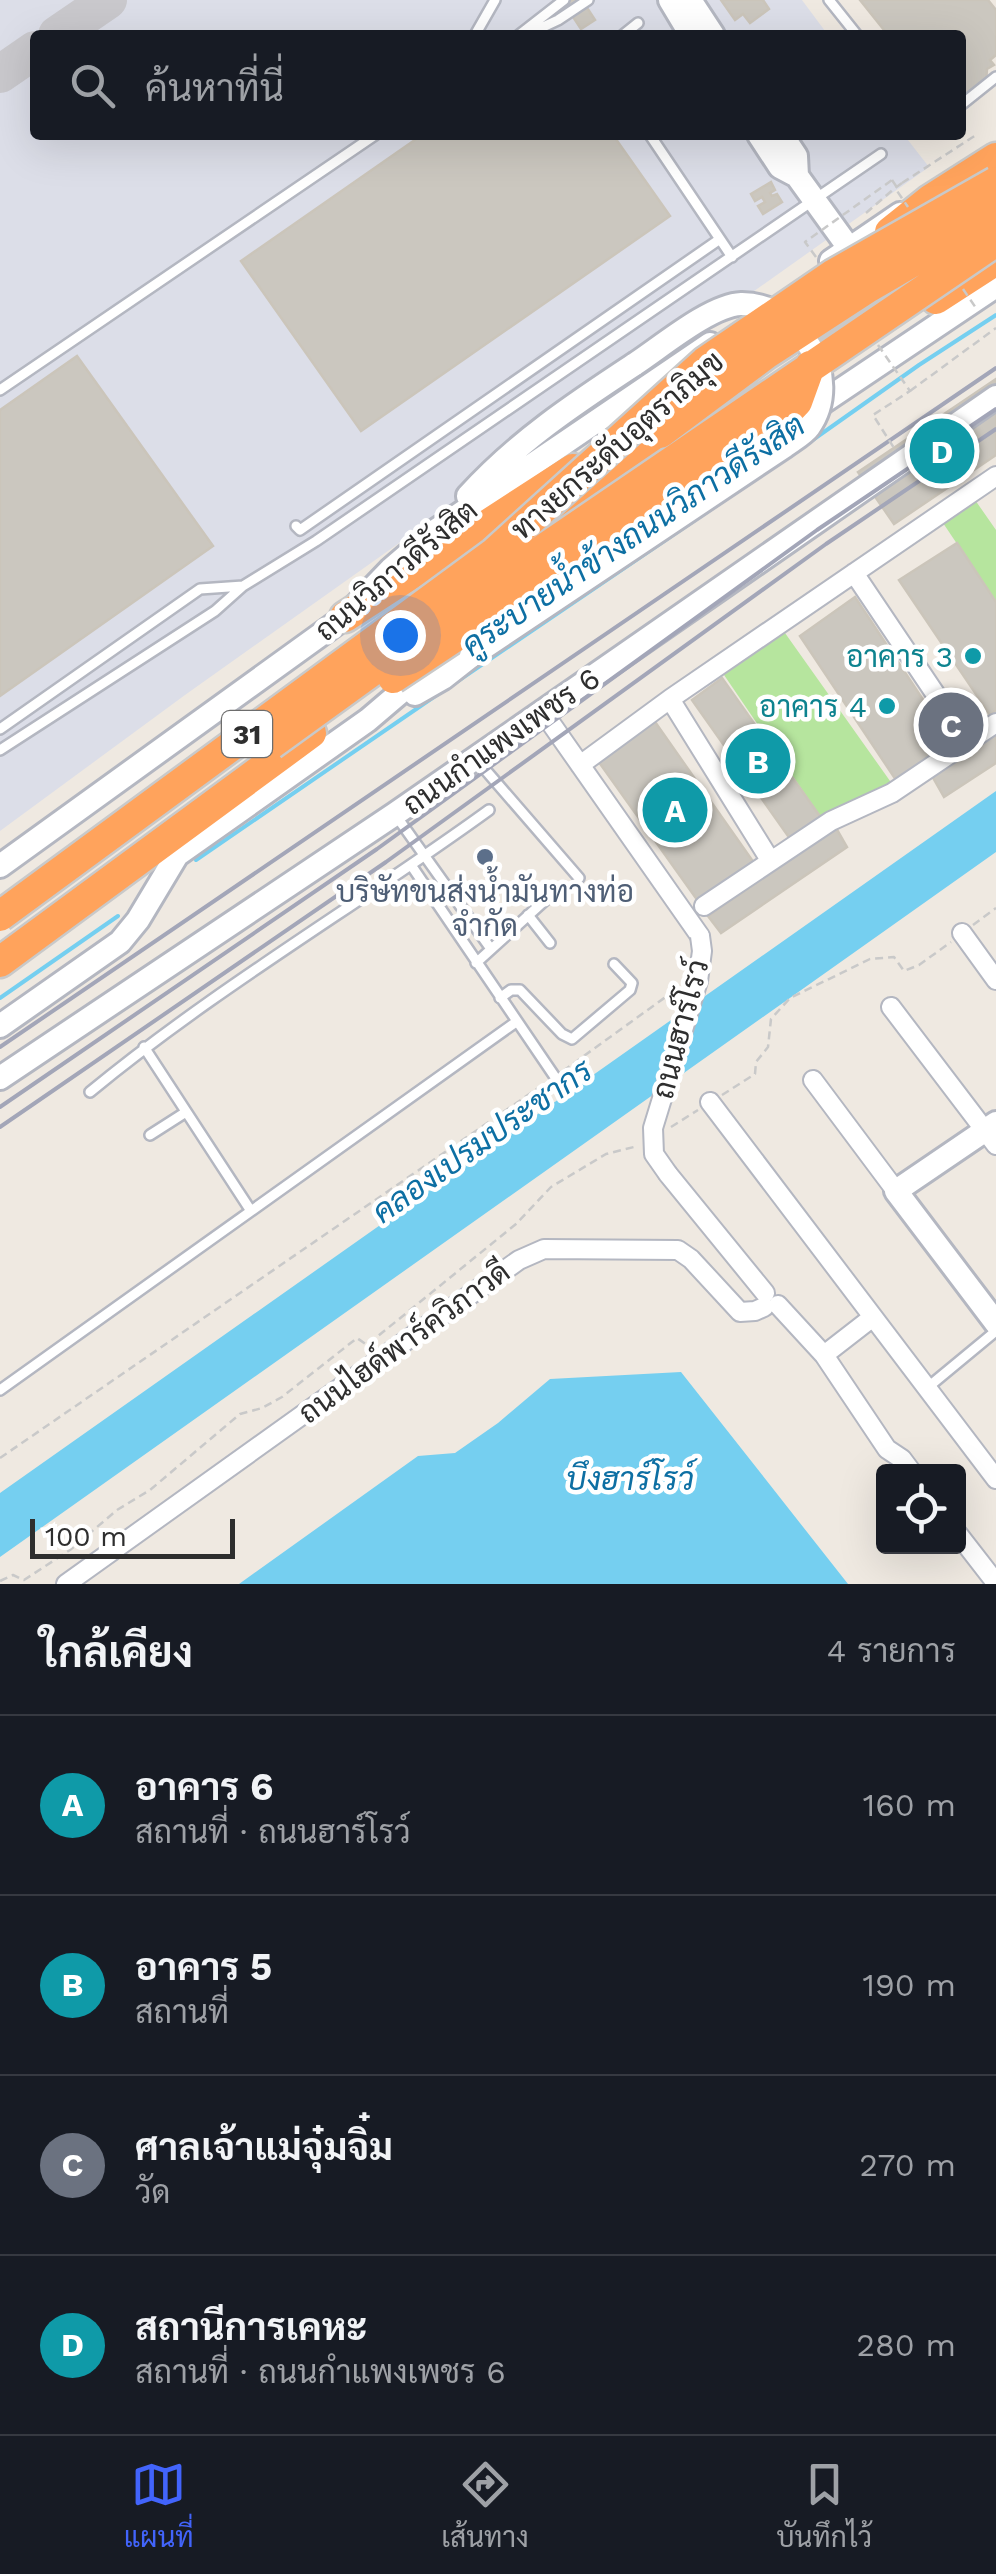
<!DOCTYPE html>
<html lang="th">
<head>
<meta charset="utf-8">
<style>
	body { margin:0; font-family:"Work Sans",Sarabun,sans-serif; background:#20242c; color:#f1f3f6 }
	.controls { position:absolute; right:30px; bottom:30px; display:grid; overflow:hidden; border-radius:10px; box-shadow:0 10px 40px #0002 }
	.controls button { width:90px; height:90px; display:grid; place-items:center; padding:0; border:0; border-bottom:2px solid #363941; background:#171b24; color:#f1f3f6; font:50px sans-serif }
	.scale { position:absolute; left:30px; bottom:25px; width:205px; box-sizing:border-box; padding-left:10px; border:5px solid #2e2e2e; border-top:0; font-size:28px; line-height:35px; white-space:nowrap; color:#2e2e2e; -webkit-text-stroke:8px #fff; paint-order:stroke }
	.you { position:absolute; left:400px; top:635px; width:35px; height:35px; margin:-25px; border:8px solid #fff; border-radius:50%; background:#1a73e8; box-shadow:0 0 0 15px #1a73e833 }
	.badge { display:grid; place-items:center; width:65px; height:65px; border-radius:50%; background:#4264fb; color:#fff; font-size:32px; font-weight:700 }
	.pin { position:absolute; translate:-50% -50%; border:5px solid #fff; box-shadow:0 2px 10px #0006 }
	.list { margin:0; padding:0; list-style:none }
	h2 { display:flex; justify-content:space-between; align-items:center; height:130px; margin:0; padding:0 40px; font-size:42px }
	h2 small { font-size:32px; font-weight:400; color:#9ea1a6 }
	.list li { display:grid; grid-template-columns:65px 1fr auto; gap:30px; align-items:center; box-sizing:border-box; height:180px; padding:0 40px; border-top:2px solid #363941 }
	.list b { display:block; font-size:38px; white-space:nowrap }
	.list p { margin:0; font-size:32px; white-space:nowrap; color:#9ea1a6 }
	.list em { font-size:32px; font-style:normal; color:#9ea1a6 }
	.icon { flex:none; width:55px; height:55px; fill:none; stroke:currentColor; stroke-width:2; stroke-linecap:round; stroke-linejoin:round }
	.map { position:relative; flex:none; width:996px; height:1584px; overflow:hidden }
	.search { position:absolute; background:#171b24; box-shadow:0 10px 40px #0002; left:30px; right:30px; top:30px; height:110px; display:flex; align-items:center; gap:25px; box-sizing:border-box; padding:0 35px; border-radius:10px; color:#9ea1a6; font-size:38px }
	.sheet { height:850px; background:#171b24 }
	nav { display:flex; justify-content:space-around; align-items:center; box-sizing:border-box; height:140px; border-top:2px solid #363941; background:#171b24; font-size:28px; color:#9ea1a6 }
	nav a { display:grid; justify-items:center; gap:5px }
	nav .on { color:#4264fb }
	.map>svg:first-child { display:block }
</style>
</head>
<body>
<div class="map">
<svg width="996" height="1584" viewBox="0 0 996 1584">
	<rect width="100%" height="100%" fill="#efe9e1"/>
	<path fill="#dcdee8" d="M0,0H802L828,35H35V135H904L929,167L185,695L0,831Z"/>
	<path fill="#b6e59e" d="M973,497L996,530V602L941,520Z
		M785,633L895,788L824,822L722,672Z"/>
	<path fill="#75cff0" d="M996,791V852L0,1557V1493Z
		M681,1372L848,1584H239L418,1456L455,1453L498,1423L550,1379Z"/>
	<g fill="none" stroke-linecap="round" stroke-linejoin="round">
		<path stroke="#75cff0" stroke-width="4" d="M807,444L919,365L996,315
			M452,685L754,480
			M196,860L444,690
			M0,998L118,916"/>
		<path stroke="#c9c8cc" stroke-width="38" d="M57,35L108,0
			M0,74L35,50"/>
	</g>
	<path fill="#cbc7bf" stroke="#cbc5ba" stroke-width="2.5" d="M562,0H582L595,20L581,29Z
		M721,0H763L769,9L750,23L743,14L735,20Z
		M860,0H988L996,10V55L990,60L994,65L987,69L986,82L961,98V35H884V30Z
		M422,135H613L670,216L361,431L241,261Z
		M771,182L775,190L770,193L772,196L777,194L782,202L763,214L758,206L765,202L762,197L755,201L751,194Z
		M77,356L213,546L0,696V410Z
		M996,379V455L894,524L858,472Z
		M957,543L996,602V710L990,715L899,580Z
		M855,597L951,742L896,780L800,636Z
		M722,678L824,822L793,843L692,700Z
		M653,719L754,863L698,901L596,758Z
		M996,728V763L944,797L931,774Z
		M836,828L847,847L721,933L708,916Z"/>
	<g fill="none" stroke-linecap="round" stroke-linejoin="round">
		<defs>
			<path id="lane" d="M829,0L857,35
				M475,35L495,0
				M519,35L564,0
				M526,35L558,20L588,0
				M623,35L638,23
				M961,105L996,77
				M650,135L732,257
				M0,390L375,135
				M296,526L300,530L720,239
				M0,729L200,589L243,586
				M0,750L215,611L243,586L316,541L881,154
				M476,759L579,878
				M397,817L491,949
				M411,865L555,1077
				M528,915L550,943
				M476,963L553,893
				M500,998L511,990H520L562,1034L572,1039L630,990L632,983L614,964
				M144,1047L251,1211
				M90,1092C216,988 357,906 489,810
				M150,1135L186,1112
				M927,1388L996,1331
				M0,1390L516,1022"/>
			<path id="street" d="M854,573L967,741
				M670,699L770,860
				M543,712L700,936
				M580,765L670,699L996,476
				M704,906L831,821L892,793L996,723
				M962,933L996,980
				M891,1007L996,1145
				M813,1080L896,1191
				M710,1102L996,1479
				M668,1174L765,1293
				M778,1305L824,1355L887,1449L902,1459L911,1471
				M824,1355L873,1317
				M958,1534L996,1583
				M66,1584L519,1260L544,1249L678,1250L691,1259L740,1312L755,1311L764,1307"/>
			<path id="secondary" d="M670,0L691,35
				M690,0L713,35
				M759,135L780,167L797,176L849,248
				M782,135L796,156L797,176
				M831,261L900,214
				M808,412L996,286
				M468,496C517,442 574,404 635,364
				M415,694L443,678L471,656
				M0,866L345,617L391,569L435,531L710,344
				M0,1026L120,942L138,920L177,855L368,720L429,668
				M0,1078L395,814L996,397
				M996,1123L896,1191L996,1323"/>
			<path id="highway" d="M890,232L930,200L996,158
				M936,299L996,260
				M562,506L660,433
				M345,617L573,469
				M0,962L311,733"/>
		</defs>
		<use href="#lane" stroke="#b4b7c1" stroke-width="14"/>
		<use href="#street" stroke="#b4b7c1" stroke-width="22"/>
		<use href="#secondary" stroke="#b4b7c1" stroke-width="28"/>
		<use href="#highway" stroke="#c9c9c9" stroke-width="35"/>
		<path stroke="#c9c9c9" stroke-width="2.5" stroke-dasharray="8 5" stroke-linecap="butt" d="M892,180L898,189
			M902,183L976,135
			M866,213L895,188
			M910,391L996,328
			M973,925L996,908
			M563,1071L667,996
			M722,1095L755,1074L756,1062L768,1047L771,1019L790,998L870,959L894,957L904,971L919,965L951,942
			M671,1127L698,1110
			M0,1458L544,1084
			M0,1581L13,1575L24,1580L70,1550L117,1510L150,1490L240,1414L262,1408L282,1397L357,1338L367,1345L516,1224L551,1187L606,1154L638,1146"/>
		<use href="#lane" stroke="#fff" stroke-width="9"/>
		<use href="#street" stroke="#fff" stroke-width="18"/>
		<use href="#secondary" stroke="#fff" stroke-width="22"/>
		<use href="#highway" stroke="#ffa35c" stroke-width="30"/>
		<path stroke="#a3a6b8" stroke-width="4" d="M0,1047L996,368
			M0,1107L377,849L817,530L996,409
			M0,1127L386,862L826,544L996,429"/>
		<defs>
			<path id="street-bridge" d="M668,1174L654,1154L653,1128L698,981L702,951L700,936"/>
			<path id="secondary-bridge" d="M471,656L785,446C793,440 804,434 809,427C844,378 799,303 741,304C711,305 661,347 635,364"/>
			<path id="highway-bridge" d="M660,433L766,354L869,287L996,213
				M393,678L779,421L797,402L810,366
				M271,744L488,587L996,241
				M0,916L494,553L705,362L834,274L996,182"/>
		</defs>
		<use href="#street-bridge" stroke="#b4b7c1" stroke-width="22" stroke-linecap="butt"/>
		<use href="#secondary-bridge" stroke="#b4b7c1" stroke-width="28" stroke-linecap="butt"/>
		<use href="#highway-bridge" stroke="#c9c9c9" stroke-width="35" stroke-linecap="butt"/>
		<path stroke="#c9c9c9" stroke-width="2.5" stroke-dasharray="8 5" stroke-linecap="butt" d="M902,183L895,188L908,207
			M816,257L805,242L892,180
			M963,289L976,308
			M878,345L910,391L873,415L894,448"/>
		<use href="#street-bridge" stroke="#fff" stroke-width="18"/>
		<use href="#secondary-bridge" stroke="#fff" stroke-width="22"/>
		<use href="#highway-bridge" stroke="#ffa35c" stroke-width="30"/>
	</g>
	<g fill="#0f9aa8" stroke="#fff" stroke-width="4">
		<circle cx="973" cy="656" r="10"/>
		<circle cx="887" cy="706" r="10"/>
	</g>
	<circle fill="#5c6f8a" stroke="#fff" stroke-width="4" cx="485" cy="857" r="10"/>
	<g text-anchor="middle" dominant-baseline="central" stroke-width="9" stroke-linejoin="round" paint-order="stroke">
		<rect fill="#fff" stroke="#6d6d6d" stroke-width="2.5" x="222" y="711" width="50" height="46" rx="8"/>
		<g font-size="28" font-weight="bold" fill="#2e2e2e">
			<text x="247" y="734">31</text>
		</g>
		<g font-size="30" fill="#2e2e2e" stroke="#fff">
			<text transform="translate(617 445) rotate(-41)">ทางยกระดับอุตราภิมุข</text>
			<text transform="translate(396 570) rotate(-40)">ถนนวิภาวดีรังสิต</text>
			<text transform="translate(501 741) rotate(-35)">ถนนกำแพงเพชร 6</text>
			<text transform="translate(680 1029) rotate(-75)">ถนนฮาร์โรว์</text>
			<text transform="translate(404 1342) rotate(-36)">ถนนไฮด์พาร์ควิภาวดี</text>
		</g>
		<g font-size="30" fill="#0d838f" stroke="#fff" text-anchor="end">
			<text x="953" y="656">อาคาร 3</text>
			<text x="867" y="706">อาคาร 4</text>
		</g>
		<g font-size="30" fill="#4e5e75" stroke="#fff">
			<text x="485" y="891">บริษัทขนส่งน้ำมันทางท่อ<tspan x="485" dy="34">จำกัด</tspan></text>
		</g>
		<g font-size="32" font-style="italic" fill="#0d6fa3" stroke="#fff">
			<text transform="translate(633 535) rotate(-34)">คูระบายน้ำข้างถนนวิภาวดีรังสิต</text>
			<text transform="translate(482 1141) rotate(-35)">คลองเปรมประชากร</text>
			<text x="630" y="1479">บึงฮาร์โรว์</text>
		</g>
	</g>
</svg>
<div class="controls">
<button><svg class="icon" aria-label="locate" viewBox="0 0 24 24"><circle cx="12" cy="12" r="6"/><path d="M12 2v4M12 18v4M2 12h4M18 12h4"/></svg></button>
</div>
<div class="scale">100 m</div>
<div class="you"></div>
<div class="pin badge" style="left:675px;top:810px;background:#0f9aa8">A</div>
<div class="pin badge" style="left:758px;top:761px;background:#0f9aa8">B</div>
<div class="pin badge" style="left:951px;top:725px;background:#6b7280">C</div>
<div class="pin badge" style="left:942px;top:451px;background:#0f9aa8">D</div>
<div class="search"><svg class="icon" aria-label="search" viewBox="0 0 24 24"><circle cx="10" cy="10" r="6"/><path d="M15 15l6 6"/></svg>ค้นหาที่นี่</div>
</div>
<section class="sheet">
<h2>ใกล้เคียง<small>4 รายการ</small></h2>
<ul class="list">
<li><span class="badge" style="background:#0f9aa8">A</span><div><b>อาคาร 6</b><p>สถานที่ · ถนนฮาร์โรว์</p></div><em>160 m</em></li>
<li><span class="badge" style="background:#0f9aa8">B</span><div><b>อาคาร 5</b><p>สถานที่</p></div><em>190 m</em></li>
<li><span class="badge" style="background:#6b7280">C</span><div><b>ศาลเจ้าแม่จุ๋มจิ๋ม</b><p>วัด</p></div><em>270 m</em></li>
<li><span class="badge" style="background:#0f9aa8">D</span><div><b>สถานีการเคหะ</b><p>สถานที่ · ถนนกำแพงเพชร 6</p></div><em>280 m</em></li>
</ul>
</section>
<nav>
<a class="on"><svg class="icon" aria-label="map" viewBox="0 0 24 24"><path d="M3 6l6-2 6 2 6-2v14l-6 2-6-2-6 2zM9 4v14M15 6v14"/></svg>แผนที่</a>
<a><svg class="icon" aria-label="directions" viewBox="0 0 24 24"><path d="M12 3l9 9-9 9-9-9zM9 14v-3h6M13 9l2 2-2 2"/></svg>เส้นทาง</a>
<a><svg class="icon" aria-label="saved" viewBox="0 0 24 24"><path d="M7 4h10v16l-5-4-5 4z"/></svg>บันทึกไว้</a>
</nav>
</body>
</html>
